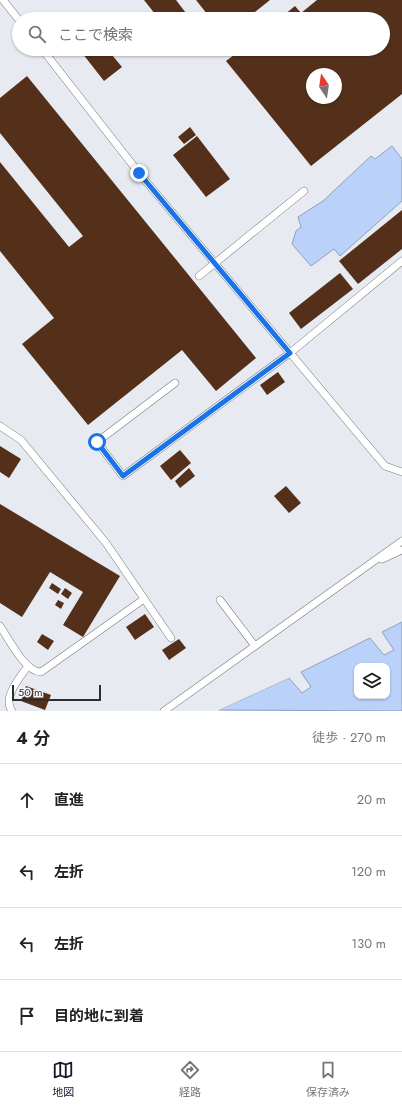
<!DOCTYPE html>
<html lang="ja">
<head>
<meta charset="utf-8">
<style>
	body { margin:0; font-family:Jost,"Noto Sans JP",sans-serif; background:#f2f2f2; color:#222 }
	.controls { position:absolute; right:12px; bottom:12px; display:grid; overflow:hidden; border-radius:8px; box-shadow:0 1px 3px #0004 }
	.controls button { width:36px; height:36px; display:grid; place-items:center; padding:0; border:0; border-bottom:1px solid #e0e0e0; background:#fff; color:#222; font:20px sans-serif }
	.compass { position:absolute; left:306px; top:68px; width:36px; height:36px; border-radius:50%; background:#fff; box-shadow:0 1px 3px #0004; rotate:347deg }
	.scale { position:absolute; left:12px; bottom:10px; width:89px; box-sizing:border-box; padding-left:4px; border:2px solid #2d2e30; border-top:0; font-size:11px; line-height:14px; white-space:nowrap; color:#2d2e30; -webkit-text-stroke:3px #f4f7fd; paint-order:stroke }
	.stop { position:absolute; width:12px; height:12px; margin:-9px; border:3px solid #1a73e8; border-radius:50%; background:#fff }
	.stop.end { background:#1a73e8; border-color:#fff; box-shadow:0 1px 4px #0008 }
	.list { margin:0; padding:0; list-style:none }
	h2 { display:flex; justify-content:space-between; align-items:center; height:52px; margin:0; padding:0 16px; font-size:17px }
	h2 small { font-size:13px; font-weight:400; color:#767676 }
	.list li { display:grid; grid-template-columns:26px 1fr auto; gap:12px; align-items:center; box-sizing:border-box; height:72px; padding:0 16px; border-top:1px solid #e0e0e0 }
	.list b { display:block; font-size:15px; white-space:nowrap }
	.list em { font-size:13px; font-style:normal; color:#767676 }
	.icon { flex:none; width:22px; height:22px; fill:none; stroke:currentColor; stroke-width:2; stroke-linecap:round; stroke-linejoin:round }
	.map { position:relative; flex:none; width:402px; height:711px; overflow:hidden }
	.search { position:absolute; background:#fff; box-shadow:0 1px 3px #0004; left:12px; right:12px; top:12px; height:44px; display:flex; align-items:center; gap:10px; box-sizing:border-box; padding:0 14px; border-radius:22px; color:#767676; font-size:15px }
	.sheet { height:340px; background:#fff }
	nav { display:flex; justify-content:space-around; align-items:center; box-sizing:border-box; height:56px; border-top:1px solid #e0e0e0; background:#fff; font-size:11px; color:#767676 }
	nav a { display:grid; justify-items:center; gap:2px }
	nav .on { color:#111827 }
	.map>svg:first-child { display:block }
</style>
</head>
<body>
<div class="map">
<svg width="402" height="711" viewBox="0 0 402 711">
	<rect width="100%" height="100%" fill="#e7eaf0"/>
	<path fill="#bad1f9" stroke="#90a0bd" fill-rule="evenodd" d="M392,146L402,159V201L340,256L334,249L311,266L292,244L296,231L301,227L298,217L323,201L371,156L375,159Z
		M402,622V711L219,710L289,678L302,693L311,687L301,672L370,638L384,655L394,650L382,632ZM357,666H387V696H357Z"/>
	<path fill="#e7eaf0" d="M288,676L291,677L217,711L218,708Z"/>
	<path fill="#54301b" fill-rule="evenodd" d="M144,0H176L189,17L187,19H159Z
		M196,0H270L246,19H211Z
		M317,0H402V94L311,166L226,61L242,49H383V19H279L295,6L301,13ZM312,74H336V98H312Z
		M79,49H107L122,67L104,81Z
		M27,76L256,358L216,391L182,350L88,425L22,344L54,318L0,251V162L69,247L83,236L0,133V98Z
		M190,127L196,135L184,144L178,137Z
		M197,136L230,179L206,197L173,155Z
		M402,210V249L358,284L339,261Z
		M340,273L353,289L301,329L289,313Z
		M278,372L285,382L267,395L260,385Z
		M0,446L21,459L9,478L0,472Z
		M180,450L191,463L171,480L160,466Z
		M189,468L195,476L180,488L175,481Z
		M286,486L301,503L289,513L274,496Z
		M0,504L120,576L83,637L63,625L83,592L50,572L22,617L0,603Z
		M52,583L61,589L58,594L49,588Z
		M65,588L72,593L68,599L61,594Z
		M58,600L64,603L61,609L55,605Z
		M145,614L154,627L135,640L126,627Z
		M42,634L54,641L48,650L37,642Z
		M179,639L186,648L169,660L162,650Z
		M26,686L51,695L45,710L21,701Z"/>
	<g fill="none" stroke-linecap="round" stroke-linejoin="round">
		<defs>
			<path id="service" d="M3,0L19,20
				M42,49L139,173L385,466L402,472
				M199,276L304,191
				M175,383L97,442L123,476L290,353L402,261
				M0,426L21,440L106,543L171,638
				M382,559L402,550
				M220,600L255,646
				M0,626C9,639 25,672 41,672L144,599
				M12,711C2,698 20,677 28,666
				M164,711L402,541"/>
		</defs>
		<use href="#service" stroke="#77797e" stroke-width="8"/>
		<use href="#service" stroke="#fff" stroke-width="7"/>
	</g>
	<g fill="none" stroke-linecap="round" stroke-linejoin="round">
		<path stroke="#1a73e8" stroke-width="5" d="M97,442L123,476L290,353L139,173"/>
	</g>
</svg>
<div class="controls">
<button><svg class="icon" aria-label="layers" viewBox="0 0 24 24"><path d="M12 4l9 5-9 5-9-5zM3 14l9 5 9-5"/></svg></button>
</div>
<svg class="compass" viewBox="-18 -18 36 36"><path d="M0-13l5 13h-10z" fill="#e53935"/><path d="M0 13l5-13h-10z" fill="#767676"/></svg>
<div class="scale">50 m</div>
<div class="stop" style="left:97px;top:442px"></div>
<div class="stop end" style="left:139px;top:173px"></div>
<div class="search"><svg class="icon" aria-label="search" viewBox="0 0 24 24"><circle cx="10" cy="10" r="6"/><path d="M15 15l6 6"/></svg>ここで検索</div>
</div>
<section class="sheet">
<h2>4 分<small>徒歩 · 270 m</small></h2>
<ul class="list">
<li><svg class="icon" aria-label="ahead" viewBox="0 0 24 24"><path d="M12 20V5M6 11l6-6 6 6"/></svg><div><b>直進</b></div><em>20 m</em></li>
<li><svg class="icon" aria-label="left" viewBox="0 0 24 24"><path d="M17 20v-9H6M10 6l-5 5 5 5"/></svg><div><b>左折</b></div><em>120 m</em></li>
<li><svg class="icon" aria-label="left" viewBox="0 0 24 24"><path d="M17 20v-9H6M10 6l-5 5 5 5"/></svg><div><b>左折</b></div><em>130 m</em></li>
<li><svg class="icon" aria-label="arrive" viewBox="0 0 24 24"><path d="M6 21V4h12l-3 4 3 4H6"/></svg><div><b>目的地に到着</b></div></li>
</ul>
</section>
<nav>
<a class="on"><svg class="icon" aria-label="map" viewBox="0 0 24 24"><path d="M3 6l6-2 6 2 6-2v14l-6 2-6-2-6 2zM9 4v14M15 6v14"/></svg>地図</a>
<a><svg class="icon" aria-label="directions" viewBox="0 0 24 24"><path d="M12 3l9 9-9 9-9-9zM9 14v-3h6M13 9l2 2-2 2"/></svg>経路</a>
<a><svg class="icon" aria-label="saved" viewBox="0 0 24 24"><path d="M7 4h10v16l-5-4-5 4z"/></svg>保存済み</a>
</nav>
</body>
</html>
